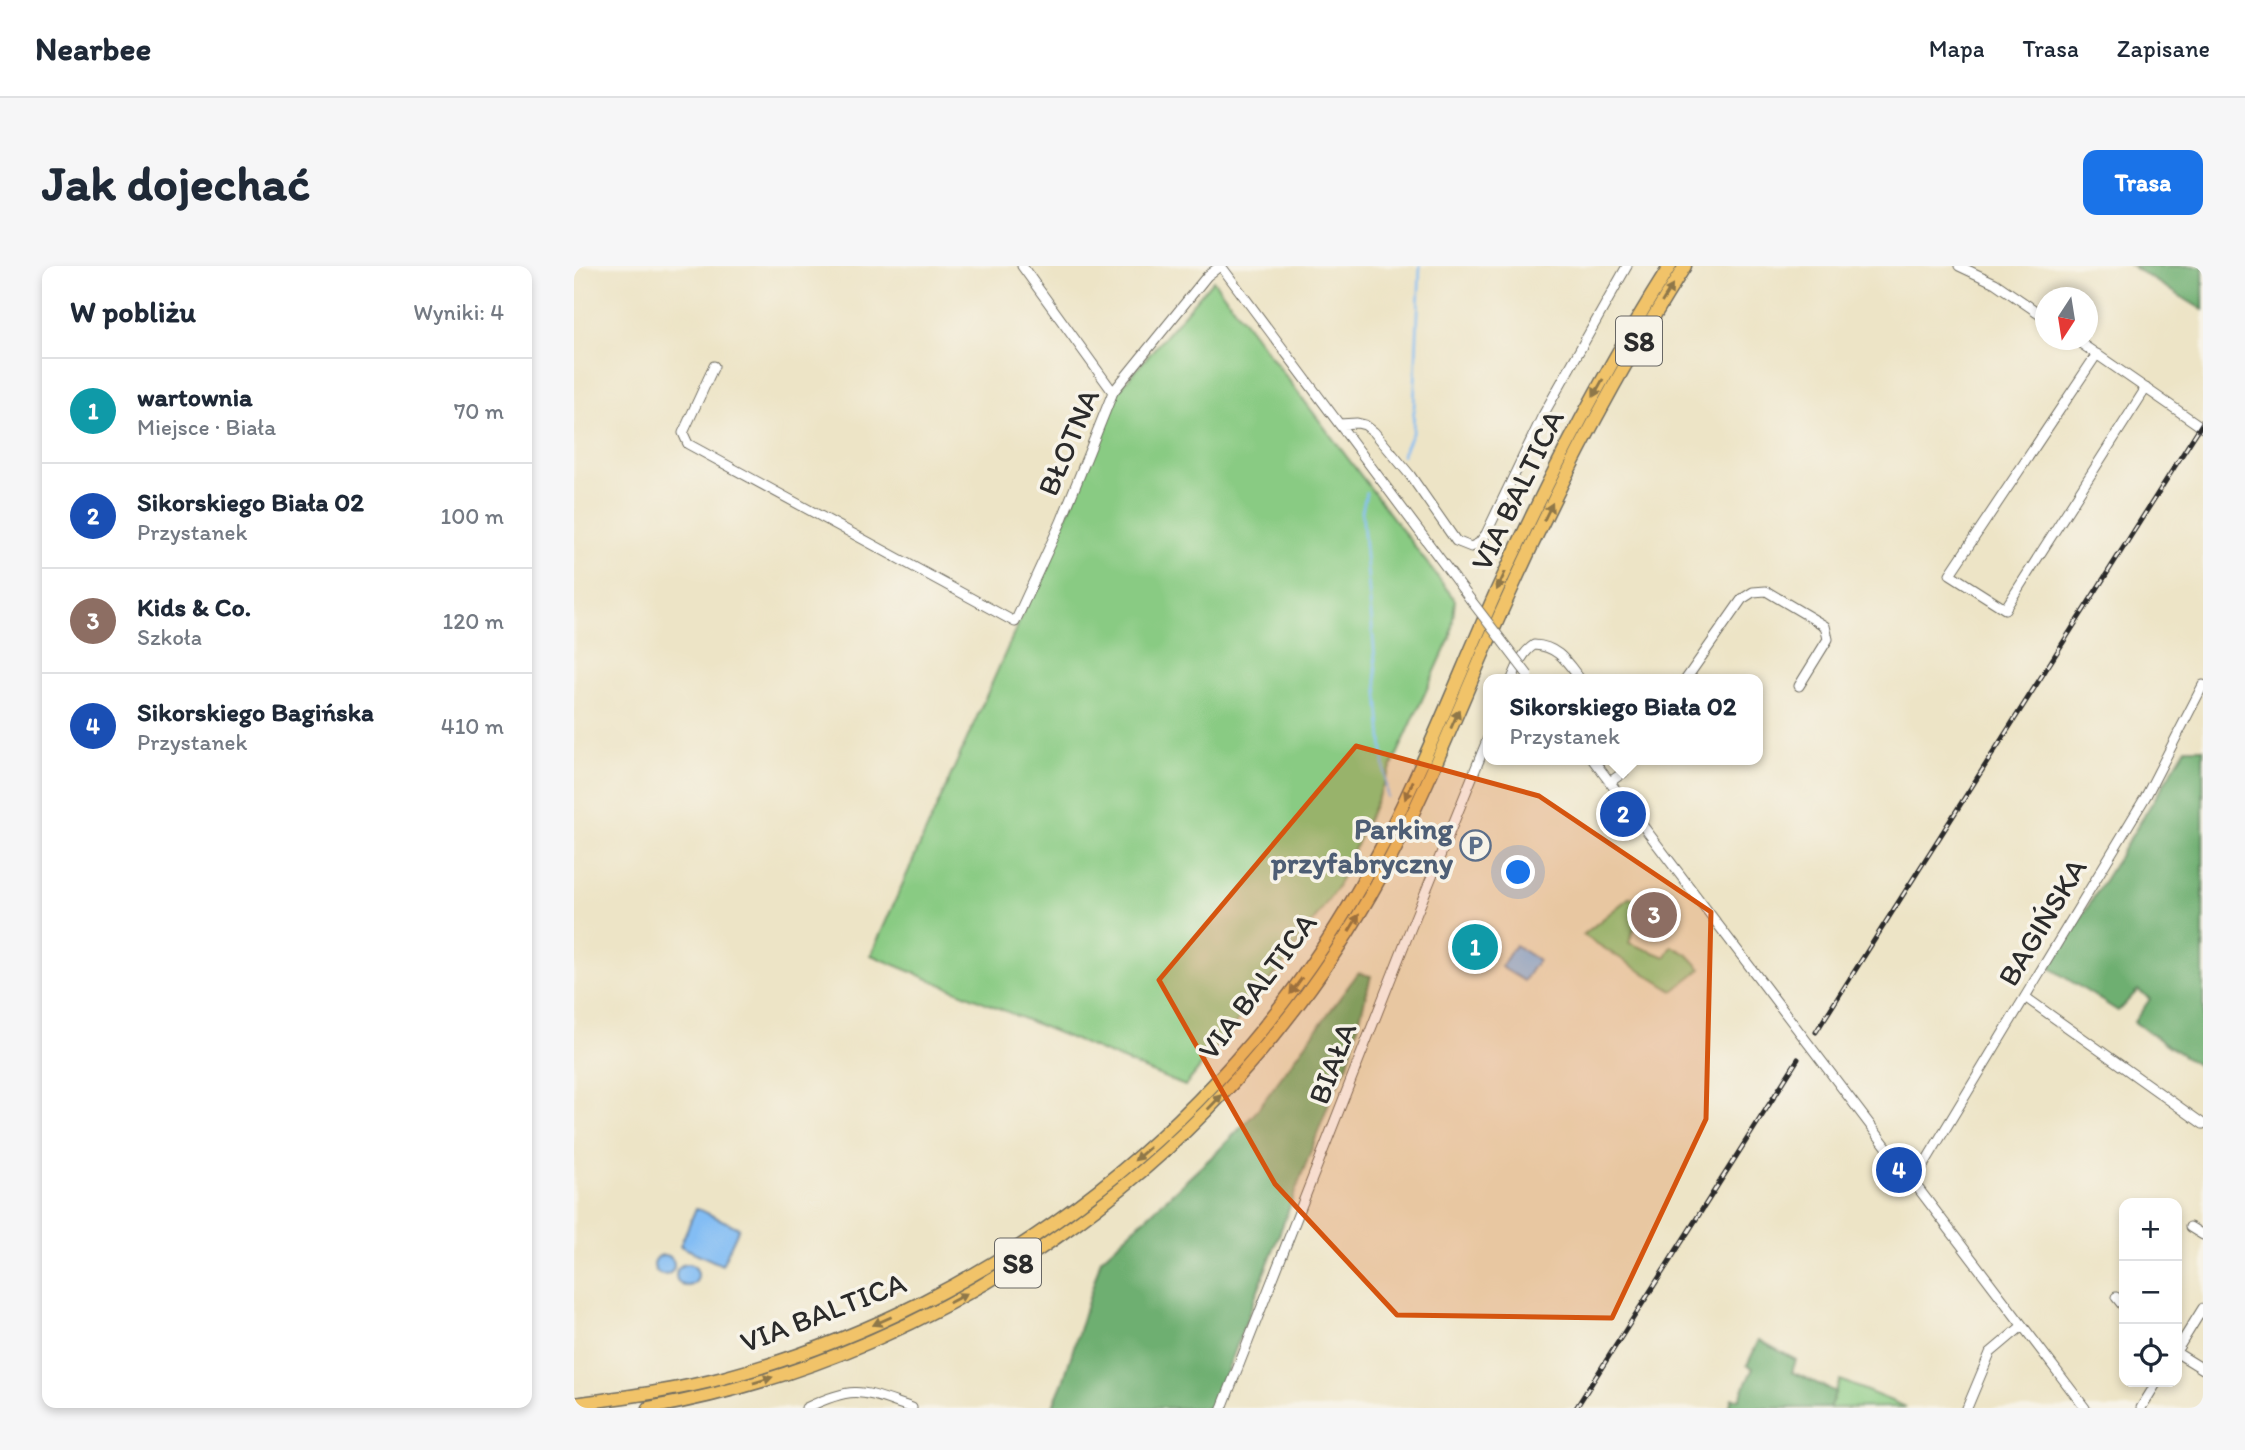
<!DOCTYPE html>
<html lang="pl">
<head>
<meta charset="utf-8">
<style>
	body { margin:0; font-family:Itim,sans-serif; background:#f6f6f7; color:#1f2937 }
	.controls { position:absolute; right:21px; bottom:21px; display:grid; overflow:hidden; border-radius:14px; box-shadow:0 4px 10px #0003 }
	.controls button { width:63px; height:63px; display:grid; place-items:center; padding:0; border:0; border-bottom:2px solid #e0e1e3; background:#fff; color:#1f2937; font:35px sans-serif }
	.compass { position:absolute; left:1461px; top:21px; width:63px; height:63px; border-radius:50%; background:#fff; box-shadow:0 4px 10px #0003; rotate:192deg }
	.you { position:absolute; left:945px; top:607px; width:24px; height:24px; margin:-18px; border:5px solid #fff; border-radius:50%; background:#1a73e8; box-shadow:0 0 0 10px #1a73e833 }
	.badge { display:grid; place-items:center; width:46px; height:46px; border-radius:50%; background:#1a73e8; color:#fff; font-size:23px; font-weight:700 }
	.pin { position:absolute; translate:-50% -50%; border:4px solid #fff; box-shadow:0 2px 7px #0006 }
	.popup { position:absolute; left:909px; top:408px; width:280px; height:91px; box-sizing:border-box; display:grid; place-content:center; border-radius:14px; background:#fff; filter:drop-shadow(0 2px 5px #0005); font-size:23px; white-space:nowrap; color:#747a83 }
	.popup b { font-size:26px; color:#1f2937 }
	.popup::after { content:''; position:absolute; left:50%; top:100%; margin-left:-14px; border:14px solid transparent; border-top-color:#fff }
	.list { margin:0; padding:0; list-style:none }
	h2 { display:flex; justify-content:space-between; align-items:center; height:91px; margin:0; padding:0 28px; font-size:30px }
	h2 small { font-size:23px; font-weight:400; color:#747a83 }
	.list li { display:grid; grid-template-columns:46px 1fr auto; gap:21px; align-items:center; box-sizing:border-box; height:105px; padding:0 28px; border-top:2px solid #e0e1e3 }
	.list b { display:block; font-size:26px; white-space:nowrap }
	.list p { margin:0; font-size:23px; white-space:nowrap; color:#747a83 }
	.list em { font-size:23px; font-style:normal; color:#747a83 }
	.icon { flex:none; width:38px; height:38px; fill:none; stroke:currentColor; stroke-width:2; stroke-linecap:round; stroke-linejoin:round }
	.map { position:relative; flex:none; width:1629px; height:1142px; overflow:hidden; border-radius:14px }
	header { display:flex; align-items:center; gap:42px; box-sizing:border-box; height:98px; padding:0 35px; background:#fff; border-bottom:2px solid #e0e1e3 }
	header strong { font-size:33px }
	nav { display:flex; gap:38px; margin-inline-start:auto; font-size:24px }
	.intro { display:flex; align-items:center; justify-content:space-between; box-sizing:border-box; height:168px; padding:0 42px }
	h1 { margin:0; font-size:49px }
	.button { padding:18px 32px; border-radius:14px; background:#1a73e8; color:#fff; font-size:24px; font-weight:700 }
	main { display:flex; gap:42px; padding:0 42px }
	aside { flex:1; background:#fff; border-radius:14px; box-shadow:0 4px 10px #0003 }
	.map>svg:first-child { display:block }
</style>
</head>
<body>
<header>
<strong>Nearbee</strong>
<nav><a>Mapa</a><a>Trasa</a><a>Zapisane</a></nav>
</header>
<div class="intro"><h1>Jak dojechać</h1><a class="button">Trasa</a></div>
<main>
<aside>
<h2>W pobliżu<small>Wyniki: 4</small></h2>
<ul class="list">
<li><span class="badge" style="background:#0f9aa8">1</span><div><b>wartownia</b><p>Miejsce · Biała</p></div><em>70 m</em></li>
<li><span class="badge" style="background:#1a4fb4">2</span><div><b>Sikorskiego Biała 02</b><p>Przystanek</p></div><em>100 m</em></li>
<li><span class="badge" style="background:#8d6e63">3</span><div><b>Kids &amp; Co.</b><p>Szkoła</p></div><em>120 m</em></li>
<li><span class="badge" style="background:#1a4fb4">4</span><div><b>Sikorskiego Bagińska</b><p>Przystanek</p></div><em>410 m</em></li>
</ul>
</aside>
<div class="map">
<svg width="1629" height="1142" viewBox="0 0 1629 1142">
	<rect width="100%" height="100%" fill="#f7f3e8"/>
	<filter id="ink" filterUnits="userSpaceOnUse"><feTurbulence type="fractalNoise" baseFrequency=".0143" numOctaves="2"/><feDisplacementMap in="SourceGraphic" scale="14" xChannelSelector="R" yChannelSelector="G"/><feConvolveMatrix kernelMatrix="1 2 1 2 8 2 1 2 1" color-interpolation-filters="sRGB"/></filter>
	<filter id="wash" filterUnits="userSpaceOnUse"><feTurbulence type="fractalNoise" baseFrequency=".00686" numOctaves="4" result="noise"/><feDisplacementMap in="SourceGraphic" scale="28" xChannelSelector="R" yChannelSelector="G"/><feGaussianBlur stdDeviation="1.57" result="paint"/><feColorMatrix in="noise" values="0 0 0 0 0 0 0 0 0 0 0 0 0 0 0 0 0 1.4 0 .05"/><feComposite in="paint" operator="in"/></filter>
	<g filter="url(#wash)">
		<rect width="100%" height="100%" fill="#ede4c6"/>
		<path fill="#89cb83" stroke="#5a7b57" stroke-width="2" d="M639,14L881,334L877,370L762,623L709,699L611,820L297,689L498,237L543,126Z
			M1056,631L1069,637L1055,677L1092,691L1098,680L1113,688L1127,703L1099,725L1009,669Z
			M1266,1114L1332,1141L1254,1142Z"/>
		<path fill="#6eaf71" stroke="#4c6d4e" stroke-width="2" d="M1557,0H1629V44Z
			M1612,482H1629V803L1560,756L1576,733L1564,724L1544,745L1476,702Z
			M784,707L797,710L774,798L759,827L639,1142H478L489,1116L527,993L643,886L680,848Z
			M1185,1074L1222,1094L1218,1106L1262,1126L1255,1142H1155L1158,1132L1165,1133L1179,1102L1173,1099Z"/>
		<path fill="#83bdf4" stroke="#577490" stroke-width="2" d="M941,679L964,694L950,715L927,701Z
			M122,942L165,962L148,999L106,980Z
			M80 999a10 10 0 1 1 20 0a10 10 0 1 1-20 0Z
			M102 1009a11 11 0 1 1 22 0a11 11 0 1 1-22 0Z"/>
		<g fill="none" stroke-linecap="round" stroke-linejoin="round">
			<path stroke="#83bdf4" stroke-width="2.5" d="M828,189L839,165L846,0
				M792,227L788,245L813,531"/>
		</g>
	</g>
	<g filter="url(#ink)">
		<g fill="none" stroke-linecap="round" stroke-linejoin="round">
			<defs>
				<path id="minor" d="M448,0L539,126
					M647,0L896,333
					M1385,0L1421,17L1472,52
					M1502,74L1629,162
					M1523,88L1376,308L1431,343L1572,122
					M140,100L109,167L114,178L441,356L487,256L539,126L633,10L646,0
					M765,158L783,157L791,159L800,166L836,209L882,275L897,281L905,277L912,268L968,151L1053,0
					M938,413C944,399 948,387 960,379C984,380 993,396 1006,413
					M1112,413L1168,333L1179,326L1192,325L1251,360L1254,373L1225,420
					M1019,494L1511,1142
					M1036,516L1050,506L1055,494
					M1451,731L1629,858
					M1340,915L1572,530L1629,419
					M1616,961L1629,969
					M1542,1031L1550,1041
					M1603,1084L1629,1042
					M1603,1087L1629,1103
					M232,1142C282,1118 288,1125 338,1142
					M648,1142L832,674L914,472
					M1393,1142L1416,1087L1448,1060
					M1567,1142L1583,1116"/>
				<path id="highway" d="M0,1138C50,1131 100,1125 149,1112C424,1039 662,851 797,601C845,513 881,418 922,326C973,214 1030,104 1096,0
					M75,1142C383,1088 658,884 807,610C856,520 892,423 935,329C986,216 1044,105 1111,0"/>
			</defs>
			<use href="#minor" stroke="#6f6c61" stroke-width="11"/>
			<use href="#highway" stroke="#6f6c61" stroke-width="15"/>
			<use href="#minor" stroke="#fff" stroke-width="9"/>
			<use href="#highway" stroke="#f1c369" stroke-width="12"/>
			<defs>
				<path id="rail" d="M1242,766L1629,156
					M1002,1142L1224,793"/>
			</defs>
			<use href="#rail" stroke="#2b2b2b" stroke-width="5"/>
			<use href="#rail" stroke="#f7f3e8" stroke-width="2.5" stroke-dasharray="8" stroke-linecap="butt"/>
			<defs>
				<path id="minor-bridge" d="M896,333L954,409"/>
			</defs>
			<use href="#minor-bridge" stroke="#6f6c61" stroke-width="11" stroke-linecap="butt"/>
			<use href="#minor-bridge" stroke="#fff" stroke-width="9"/>
		</g>
		<defs><path id="oneway-solid" d="M-6-.8H1V-3.2L6.5 0L1 3.2V.8H-6Z" transform="scale(1.75)"/></defs>
		<g fill="#8e774a">
			<use href="#oneway-solid" transform="translate(1093 28) rotate(-58)"/>
			<use href="#oneway-solid" transform="translate(1024 122) rotate(119)"/>
			<use href="#oneway-solid" transform="translate(974 246) rotate(-64)"/>
			<use href="#oneway-solid" transform="translate(927 315) rotate(115)"/>
			<use href="#oneway-solid" transform="translate(881 453) rotate(-66)"/>
			<use href="#oneway-solid" transform="translate(835 524) rotate(114)"/>
			<use href="#oneway-solid" transform="translate(780 657) rotate(-59)"/>
			<use href="#oneway-solid" transform="translate(722 720) rotate(126)"/>
			<use href="#oneway-solid" transform="translate(641 836) rotate(-46)"/>
			<use href="#oneway-solid" transform="translate(568 888) rotate(139)"/>
			<use href="#oneway-solid" transform="translate(384 1032) rotate(-28)"/>
			<use href="#oneway-solid" transform="translate(308 1055) rotate(156)"/>
			<use href="#oneway-solid" transform="translate(189 1114) rotate(-17)"/>
		</g>
	</g>
	<path fill="#d5540f" fill-opacity="0.2" stroke="#d5540f" stroke-width="5" stroke-linejoin="round" d="M782,480L965,530L1137,646L1132,853L1038,1052L823,1049L701,918L585,714Z"/>
	<defs>
		<symbol id="parking-ring" viewBox="-11 -11 22 22"><circle r="9.5" fill="#f7f3e8" stroke="#5c6f8a" stroke-width="1.5"/><path d="M-3.5-5.5H1a3.5 3.5 0 0 1 0 7H-1V5.5H-3.5ZM-1-3.4V-.6H.8a1.4 1.4 0 0 0 0-2.8Z" fill="#5c6f8a"/></symbol>
	</defs>
	<g fill-rule="evenodd">
		<use href="#parking-ring" x="884" y="562" width="35" height="35"/>
	</g>
	<g text-anchor="middle" dominant-baseline="central" stroke-width="7" stroke-linejoin="round" paint-order="stroke">
		<g fill="#f7f3e8" stroke="#686764" stroke-width="2">
			<rect x="1042" y="50.5" width="46" height="49" rx="5"/>
			<rect x="421" y="972.5" width="46" height="49" rx="5"/>
		</g>
		<g font-size="28" font-weight="bold" fill="#2b2b2b">
			<text x="1065" y="75">S8</text>
			<text x="444" y="997">S8</text>
		</g>
		<g font-size="30" fill="#2b2b2b" stroke="#f7f3e8">
			<text transform="translate(494 176) rotate(-67)">BŁOTNA</text>
			<text transform="translate(943 224) rotate(-64)">VIA BALTICA</text>
			<text transform="translate(1468 656) rotate(-59)">BAGIŃSKA</text>
			<text transform="translate(683 720) rotate(-53)">VIA BALTICA</text>
			<text transform="translate(758 797) rotate(-69)">BIAŁA</text>
			<text transform="translate(249 1046) rotate(-21)">VIA BALTICA</text>
		</g>
		<g font-size="30" font-weight="bold" fill="#4e5e75" stroke="#f7f3e8" text-anchor="end">
			<text x="879" y="562">Parking<tspan x="879" dy="34">przyfabryczny</tspan></text>
		</g>
	</g>
</svg>
<div class="controls">
<button>+</button>
<button>−</button>
<button><svg class="icon" aria-label="locate" viewBox="0 0 24 24"><circle cx="12" cy="12" r="6"/><path d="M12 2v4M12 18v4M2 12h4M18 12h4"/></svg></button>
</div>
<svg class="compass" viewBox="-18 -18 36 36"><path d="M0-13l5 13h-10z" fill="#e53935"/><path d="M0 13l5-13h-10z" fill="#747a83"/></svg>
<div class="you"></div>
<div class="pin badge" style="left:901px;top:681px;background:#0f9aa8">1</div>
<div class="pin badge" style="left:1049px;top:548px;background:#1a4fb4">2</div>
<div class="popup"><b>Sikorskiego Biała 02</b>Przystanek</div>
<div class="pin badge" style="left:1080px;top:649px;background:#8d6e63">3</div>
<div class="pin badge" style="left:1325px;top:904px;background:#1a4fb4">4</div>
</div>
</main>
</body>
</html>
